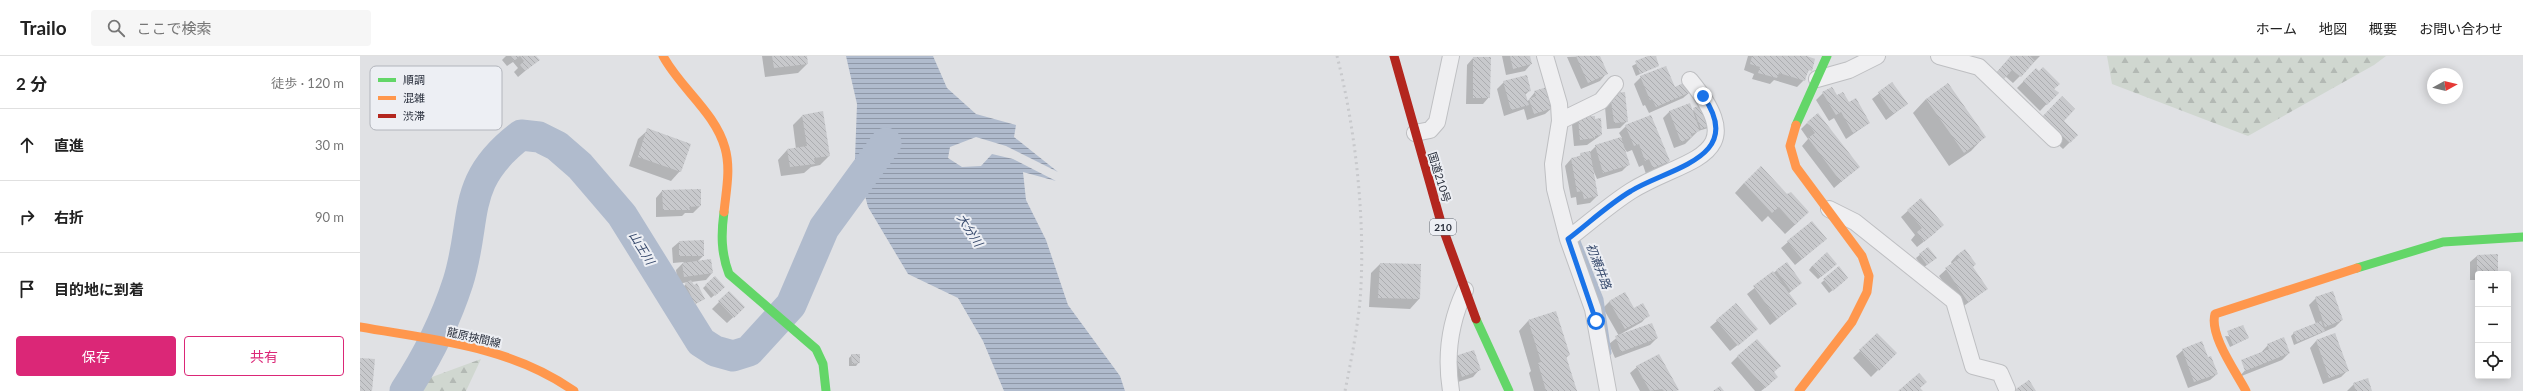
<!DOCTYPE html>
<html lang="ja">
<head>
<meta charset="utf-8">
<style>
	body { margin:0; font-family:Lato,"Noto Sans JP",sans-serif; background:#f6f6f6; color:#222 }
	.controls { position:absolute; right:12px; bottom:12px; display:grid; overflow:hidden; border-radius:4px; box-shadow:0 2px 10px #0003 }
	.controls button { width:36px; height:36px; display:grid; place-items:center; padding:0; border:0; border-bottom:1px solid #e0e0e0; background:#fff; color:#222; font:20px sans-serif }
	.compass { position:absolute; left:2067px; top:12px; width:36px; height:36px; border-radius:50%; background:#fff; box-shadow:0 2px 10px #0003; rotate:82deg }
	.stop { position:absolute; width:12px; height:12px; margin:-9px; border:3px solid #1a73e8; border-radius:50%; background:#fff }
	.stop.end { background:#1a73e8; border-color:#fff; box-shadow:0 1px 4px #0008 }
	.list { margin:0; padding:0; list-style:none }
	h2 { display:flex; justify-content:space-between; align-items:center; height:52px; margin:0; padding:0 16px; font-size:17px }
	h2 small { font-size:13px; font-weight:400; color:#767676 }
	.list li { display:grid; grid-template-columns:26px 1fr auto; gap:12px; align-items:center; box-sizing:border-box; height:72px; padding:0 16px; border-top:1px solid #e0e0e0 }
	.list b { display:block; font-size:15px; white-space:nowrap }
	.list em { font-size:13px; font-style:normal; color:#767676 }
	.actions { display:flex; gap:8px; padding:12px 16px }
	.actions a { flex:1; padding:9px 0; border:1px solid #db2777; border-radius:4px; text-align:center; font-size:14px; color:#db2777 }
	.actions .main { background:#db2777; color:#fff }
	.icon { flex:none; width:22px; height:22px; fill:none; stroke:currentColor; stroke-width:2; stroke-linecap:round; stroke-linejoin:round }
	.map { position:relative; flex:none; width:2163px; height:335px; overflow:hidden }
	header { display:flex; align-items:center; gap:24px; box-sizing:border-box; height:56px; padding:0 20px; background:#fff; border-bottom:1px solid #e0e0e0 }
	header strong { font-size:19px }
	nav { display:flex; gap:22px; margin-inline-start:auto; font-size:14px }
	.search { width:280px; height:36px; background:#f6f6f6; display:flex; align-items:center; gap:10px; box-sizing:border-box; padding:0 14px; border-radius:4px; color:#767676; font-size:15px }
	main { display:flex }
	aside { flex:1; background:#fff }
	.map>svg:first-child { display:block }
</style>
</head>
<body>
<header>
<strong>Trailo</strong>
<div class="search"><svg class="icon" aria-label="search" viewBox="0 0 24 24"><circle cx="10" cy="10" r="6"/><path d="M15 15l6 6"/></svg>ここで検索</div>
<nav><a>ホーム</a><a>地図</a><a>概要</a><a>お問い合わせ</a></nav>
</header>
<main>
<aside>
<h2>2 分<small>徒歩 · 120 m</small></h2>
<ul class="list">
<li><svg class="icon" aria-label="ahead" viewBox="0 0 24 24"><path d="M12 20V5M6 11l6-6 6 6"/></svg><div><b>直進</b></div><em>30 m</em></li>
<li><svg class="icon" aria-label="right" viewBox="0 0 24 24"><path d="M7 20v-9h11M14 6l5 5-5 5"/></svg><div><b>右折</b></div><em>90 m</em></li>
<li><svg class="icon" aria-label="arrive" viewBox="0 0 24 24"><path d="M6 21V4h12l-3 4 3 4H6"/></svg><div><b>目的地に到着</b></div></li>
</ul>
<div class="actions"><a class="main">保存</a><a>共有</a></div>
</aside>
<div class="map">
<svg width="2163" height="335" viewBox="0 0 2163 335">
	<defs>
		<pattern id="forest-firs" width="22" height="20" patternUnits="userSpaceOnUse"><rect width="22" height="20" fill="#d0d7d0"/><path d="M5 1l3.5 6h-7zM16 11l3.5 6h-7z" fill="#b3b9b4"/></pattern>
		<pattern id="water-rules" width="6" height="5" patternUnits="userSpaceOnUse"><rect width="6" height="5" fill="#b0bbcd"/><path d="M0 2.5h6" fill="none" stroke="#8f98a8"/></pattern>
		<pattern id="building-back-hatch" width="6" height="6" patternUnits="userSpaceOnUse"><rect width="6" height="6" fill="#c8c9cc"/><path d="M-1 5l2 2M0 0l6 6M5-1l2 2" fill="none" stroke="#acadb0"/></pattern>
	</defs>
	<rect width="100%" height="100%" fill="#e0e1e4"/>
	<path fill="url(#forest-firs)" d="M1747,0H2026L2014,9L1888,80L1752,28Z
		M121,303L106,335H34Z"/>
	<path fill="url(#water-rules)" d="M486,0H573L587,32L616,58L656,69L654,81L698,116L646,90L616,81L590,91L588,102L602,111L621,110L632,98L653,103L696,125L663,116L666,144L686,184L708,249L760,320L765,335H644L623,285L598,242L548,218L508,151L495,102L497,48Z"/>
	<path fill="#0003" d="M146,0H175L178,4L158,21L154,16L158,12L153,6L147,10L142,4Z
		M402,0H446L447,8L438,17L405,21Z
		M1142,0H1169L1171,8L1165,15L1146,19Z
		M1238,0L1246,18L1240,25L1221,33L1207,1Z
		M1291,0H1294L1298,9L1276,20L1272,10Z
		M1388,0H1443L1454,3L1444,24L1437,31L1414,24L1410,28L1392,23L1394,18L1384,14Z
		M1651,0H1680L1653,27L1645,20L1637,28L1631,23Z
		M1113,2L1129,41L1123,48H1106L1107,9Z
		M1676,13L1697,37L1680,55L1657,32Z
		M1281,21L1314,32L1330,36L1323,42L1289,57L1285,49L1283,50L1274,28Z
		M1144,26L1170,34L1165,39L1167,46L1175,36L1192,52L1185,58L1167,64L1164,53L1144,60L1137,33Z
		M1532,27L1547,48L1526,64L1512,43Z
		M1463,37L1489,47L1509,67L1486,83L1474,62L1469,65L1456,44Z
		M1254,38L1267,65L1260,72L1247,73L1245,51Z
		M1566,43L1624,81L1611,95L1589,110L1553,57Z
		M1344,50L1348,72L1338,75L1325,88L1314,92L1303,62L1310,55H1332Z
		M442,60L469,100L460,109L451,111L444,117L421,120L418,104L427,94L436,93L433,69Z
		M1219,62L1241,79L1227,89L1214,90L1212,69Z
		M1702,65L1717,79L1703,93L1676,68Z
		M1447,67L1498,111L1474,132L1442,90L1448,83L1441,73Z
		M1266,70L1309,105L1302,112L1286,118L1283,109L1279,111L1272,94L1267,96L1262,89L1268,109L1262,115L1237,123L1231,109L1237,140L1230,147L1217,149L1216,141L1211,142L1205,110L1211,103L1230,96L1236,90L1262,82L1259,77Z
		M288,74L320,115L311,125L269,110L278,83Z
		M1384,127L1427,139L1438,166L1425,178L1408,160L1402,166L1375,137Z
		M302,135L340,150L333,157H325L322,160L296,161V142Z
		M1561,143L1576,176L1557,191L1551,184L1555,179L1541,161Z
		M343,185V200L337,206L352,217L346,224L331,226L344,243L332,250L322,232L328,226L318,228L316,214L324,206L313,207L312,192L319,186Z
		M1428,186L1459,189L1435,209L1421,192Z
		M1568,192L1572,205L1563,212L1556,202Z
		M1597,199L1612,211L1627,233L1601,252L1579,220L1592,208L1591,206Z
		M2117,200L2137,217L2118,218V224H2110V206Z
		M1426,207L1441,227L1428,238L1436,248L1410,269L1387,238Z
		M1020,208L1060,209L1059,243L1050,253L1009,251L1011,217Z
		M1452,210L1473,211L1458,223L1449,214Z
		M1478,212L1484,225L1469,237L1461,227Z
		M355,221L364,231L351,242L343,232Z
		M369,236L384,251L367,267L352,253Z
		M1956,242L1982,264L1975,271L1934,289L1931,280L1934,277L1956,268L1949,249Z
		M1250,245L1288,259L1282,266L1259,279L1297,282L1290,289L1255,302L1249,288L1259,280L1243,252Z
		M1195,256L1209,299L1206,302L1216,335H1174L1169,317L1171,315L1159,275L1168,265Z
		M1357,265L1390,279L1370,295L1350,271Z
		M1517,278L1535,297L1511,321L1493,302Z
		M1975,278L1988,314L1981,321L1963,328L1950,292L1956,285Z
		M1865,280L1888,282L1870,291Z
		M1908,289L1929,297L1922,304L1879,321Z
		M1823,294L1848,302L1857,318L1850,324L1828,332L1816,300Z
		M492,299L499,306L496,310H489V302Z
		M1095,300L1119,314L1113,321L1095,327Z
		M1378,300L1413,317L1410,328L1401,335H1395L1371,307Z
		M1277,311L1316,335H1280L1270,317Z
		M1994,328L2011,335H1987Z"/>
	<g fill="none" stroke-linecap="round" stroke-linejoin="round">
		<path stroke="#b0bbcd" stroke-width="5" d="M1216,180L1241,243L1249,297"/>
		<path stroke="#b0bbcd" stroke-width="31" d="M45,335C68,300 85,266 98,226C118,162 99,126 161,79L179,81L197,90L220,110L262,159L341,286L355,295L373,300L389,295L431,249L464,172L526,87"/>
	</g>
	<path fill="url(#building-back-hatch)" d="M151,0H176L180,4L165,15L160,9L164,5L160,0L154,5Z
		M412,0H447L448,8L414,12Z
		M1150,0H1170L1172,8L1153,13Z
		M1216,0H1240L1248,18L1228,27Z
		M1288,0H1296L1299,10L1280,18L1275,5Z
		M1392,0H1447L1455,3L1452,15L1448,14L1445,25L1419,17L1417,22L1398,17L1400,11L1390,8Z
		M1651,0H1670L1675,5L1661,21L1652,14L1644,23L1637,16Z
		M1113,1H1131L1130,42H1113Z
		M1306,10L1315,31L1327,25L1331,36L1296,51L1292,43L1290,44L1280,20Z
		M1683,11L1700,28L1694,33L1699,37L1687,49L1663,25L1676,12L1679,15Z
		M1167,19L1171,35L1165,36L1169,49L1151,54L1143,25Z
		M1532,26L1548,48L1533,58L1518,36Z
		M1588,27L1626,81L1604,97L1566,43Z
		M1187,31L1193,52L1174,58L1169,43L1176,40L1174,35Z
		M1472,31L1477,39L1483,36L1489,46L1496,42L1510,67L1493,77L1481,56L1476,59L1462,36Z
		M1265,36L1268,66L1254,67L1251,44L1255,43L1254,37Z
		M1702,40L1715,53L1704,65L1718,79L1710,87L1682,61Z
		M1330,47L1340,75L1331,78L1332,81L1321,86L1309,55Z
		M1345,48L1352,69L1341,73L1333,52Z
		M463,55L470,100L454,102L455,108L430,111L427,93L447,90L442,59Z
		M1458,57L1500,111L1481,126L1448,82L1455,77L1447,66Z
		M1291,59L1310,105L1293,112L1289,103L1285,105L1279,88L1274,90L1265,69Z
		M1235,60V63L1241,62L1242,79L1235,80V82L1220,84L1218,61Z
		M287,72L331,88L321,116L278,101Z
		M1261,81L1270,109L1243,117L1235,89Z
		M1230,95L1238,140L1224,143L1222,135L1217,136L1211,102L1221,100L1220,97Z
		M1401,110L1427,138L1431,136L1449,156L1435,169L1419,151L1412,157L1384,127Z
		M341,133V150L329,151L330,154H303L302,134Z
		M1561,142L1584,169L1564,186L1557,176L1562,172L1547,154Z
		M1452,165L1467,183L1442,203L1427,185Z
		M344,184V200H319V185Z
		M1568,191L1577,202L1567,209L1559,198Z
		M1605,193L1616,208L1613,211L1628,233L1608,246L1585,212L1599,202L1597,199Z
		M1467,196L1477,208L1461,221L1452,210Z
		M2138,198V217H2117V199Z
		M351,203L353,217L324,221L322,207Z
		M1427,206L1442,227L1431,235L1416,214Z
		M1020,207L1061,208L1060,243L1018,242Z
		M1479,210L1488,222L1473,235L1463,223Z
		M1413,215L1437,248L1417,263L1393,230Z
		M355,220L365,231L355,240L345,229Z
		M331,224L334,229L337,227L345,243L335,248L325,227Z
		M369,235L385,251L374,262L358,245Z
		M1973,235L1983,264L1965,271L1955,241Z
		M1265,236L1274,252L1283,247L1290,260L1265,273L1249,245Z
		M1376,247L1398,273L1378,290L1356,264Z
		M1196,255L1210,299L1206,300L1217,335H1186L1178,307L1181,306L1168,264Z
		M1961,265L1965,275L1937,286L1933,276Z
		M1292,267L1298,282L1261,296L1255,280Z
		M1883,269L1889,282L1873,289L1867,275Z
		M1517,277L1537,297L1519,315L1499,294Z
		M1975,277L1989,315L1969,322L1956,284Z
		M1924,281L1930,297L1885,315L1881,304L1909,293L1907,288Z
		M1397,283L1421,310L1414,316L1418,321L1405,332L1377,300Z
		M1842,285L1848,301L1851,300L1858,318L1834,326L1822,293Z
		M1114,294L1121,314L1102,321L1095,300Z
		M491,298H500V307L492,308Z
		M1299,298L1319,334L1316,335H1304L1302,333L1290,335L1276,310Z
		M0,302L15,303L12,335H0Z
		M1559,317L1567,326L1560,332L1563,335H1538Z
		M2008,322L2012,335H1996L1993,327Z
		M1669,324L1676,335H1653Z
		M1360,330L1364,335H1353Z"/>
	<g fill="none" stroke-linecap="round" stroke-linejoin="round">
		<defs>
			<path id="street" d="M1185,0L1199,48L1200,65L1193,108L1195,133L1208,183L1233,253L1248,335
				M1579,0L1619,11L1694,83
				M1457,23L1489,14L1517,0
				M1200,65L1241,45L1255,28
				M1055,77L1070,74L1077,66L1091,0
				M1469,153L1495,166L1594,245L1613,310L1640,317L1647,333
				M1208,183C1229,167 1249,149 1271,135C1323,102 1395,103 1330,24
				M1091,335C1085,299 1090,266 1105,234"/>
		</defs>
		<use href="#street" stroke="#bebfc2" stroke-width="18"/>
		<use href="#street" stroke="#efeff1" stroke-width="16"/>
		<path stroke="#63d668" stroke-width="9" d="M1436,69L1467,0
			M364,156C361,178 361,197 369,218L456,293L463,308L466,335
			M1997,212L2083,186L2163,181
			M1116,263L1149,335"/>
		<path stroke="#ff974d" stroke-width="9" d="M303,0C320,32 355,56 365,92C371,113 366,135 364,156
			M1436,69L1430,90L1436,111L1502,200L1509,220L1507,236L1492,266L1439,335
			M0,271C74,284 151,290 214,335
			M1886,335C1876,316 1849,279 1855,258L1997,212"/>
		<path stroke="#b3261e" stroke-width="9" d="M1034,0L1082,170L1116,263"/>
		<path stroke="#c8c9cc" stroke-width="3" stroke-dasharray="2 4" stroke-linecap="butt" d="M977,0C996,74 1006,169 1000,245C997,275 991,305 985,335"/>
	</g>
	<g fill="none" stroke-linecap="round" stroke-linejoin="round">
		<path stroke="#1a73e8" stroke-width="5" d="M1236,265L1208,183C1229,167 1249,148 1271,135C1308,112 1387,102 1343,40"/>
	</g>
	<g text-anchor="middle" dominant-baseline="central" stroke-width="4" stroke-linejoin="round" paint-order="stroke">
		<rect fill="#edeff4" stroke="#636872" stroke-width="1" x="1070" y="163" width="26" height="16" rx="3"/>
		<g font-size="10" font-weight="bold" fill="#282e3b">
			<text x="1083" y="171">210</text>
		</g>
		<g font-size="11" fill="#282e3b" stroke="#edeff4">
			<text transform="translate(1080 121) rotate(73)">国道210号</text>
			<text transform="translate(114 281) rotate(13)">龍原挾間線</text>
		</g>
		<g font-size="12" font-style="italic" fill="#36496c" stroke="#edeff4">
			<text transform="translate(610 174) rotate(57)">大分川</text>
			<text transform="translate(282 192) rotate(58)">山王川</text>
			<text transform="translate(1239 210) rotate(69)">初瀬井路</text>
		</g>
	</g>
	<rect x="10" y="10" width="132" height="64" rx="6" fill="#edeff4" stroke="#b2b5bc" stroke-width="1"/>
	<rect x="18" y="22" width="18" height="4" fill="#63d668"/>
	<rect x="18" y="40" width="18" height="4" fill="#ff974d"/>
	<rect x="18" y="58" width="18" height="4" fill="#b3261e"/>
	<g font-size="11" fill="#282e3b">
		<text x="43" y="28">順調</text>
		<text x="43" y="46">混雑</text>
		<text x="43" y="64">渋滞</text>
	</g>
</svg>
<div class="controls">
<button>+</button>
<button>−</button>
<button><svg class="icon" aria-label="locate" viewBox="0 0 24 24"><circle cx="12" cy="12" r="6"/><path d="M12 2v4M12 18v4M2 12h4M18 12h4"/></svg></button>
</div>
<svg class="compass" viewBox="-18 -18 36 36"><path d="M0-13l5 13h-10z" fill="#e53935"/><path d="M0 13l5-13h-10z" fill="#767676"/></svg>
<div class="stop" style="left:1236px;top:265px"></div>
<div class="stop end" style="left:1343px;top:40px"></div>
</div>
</main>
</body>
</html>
